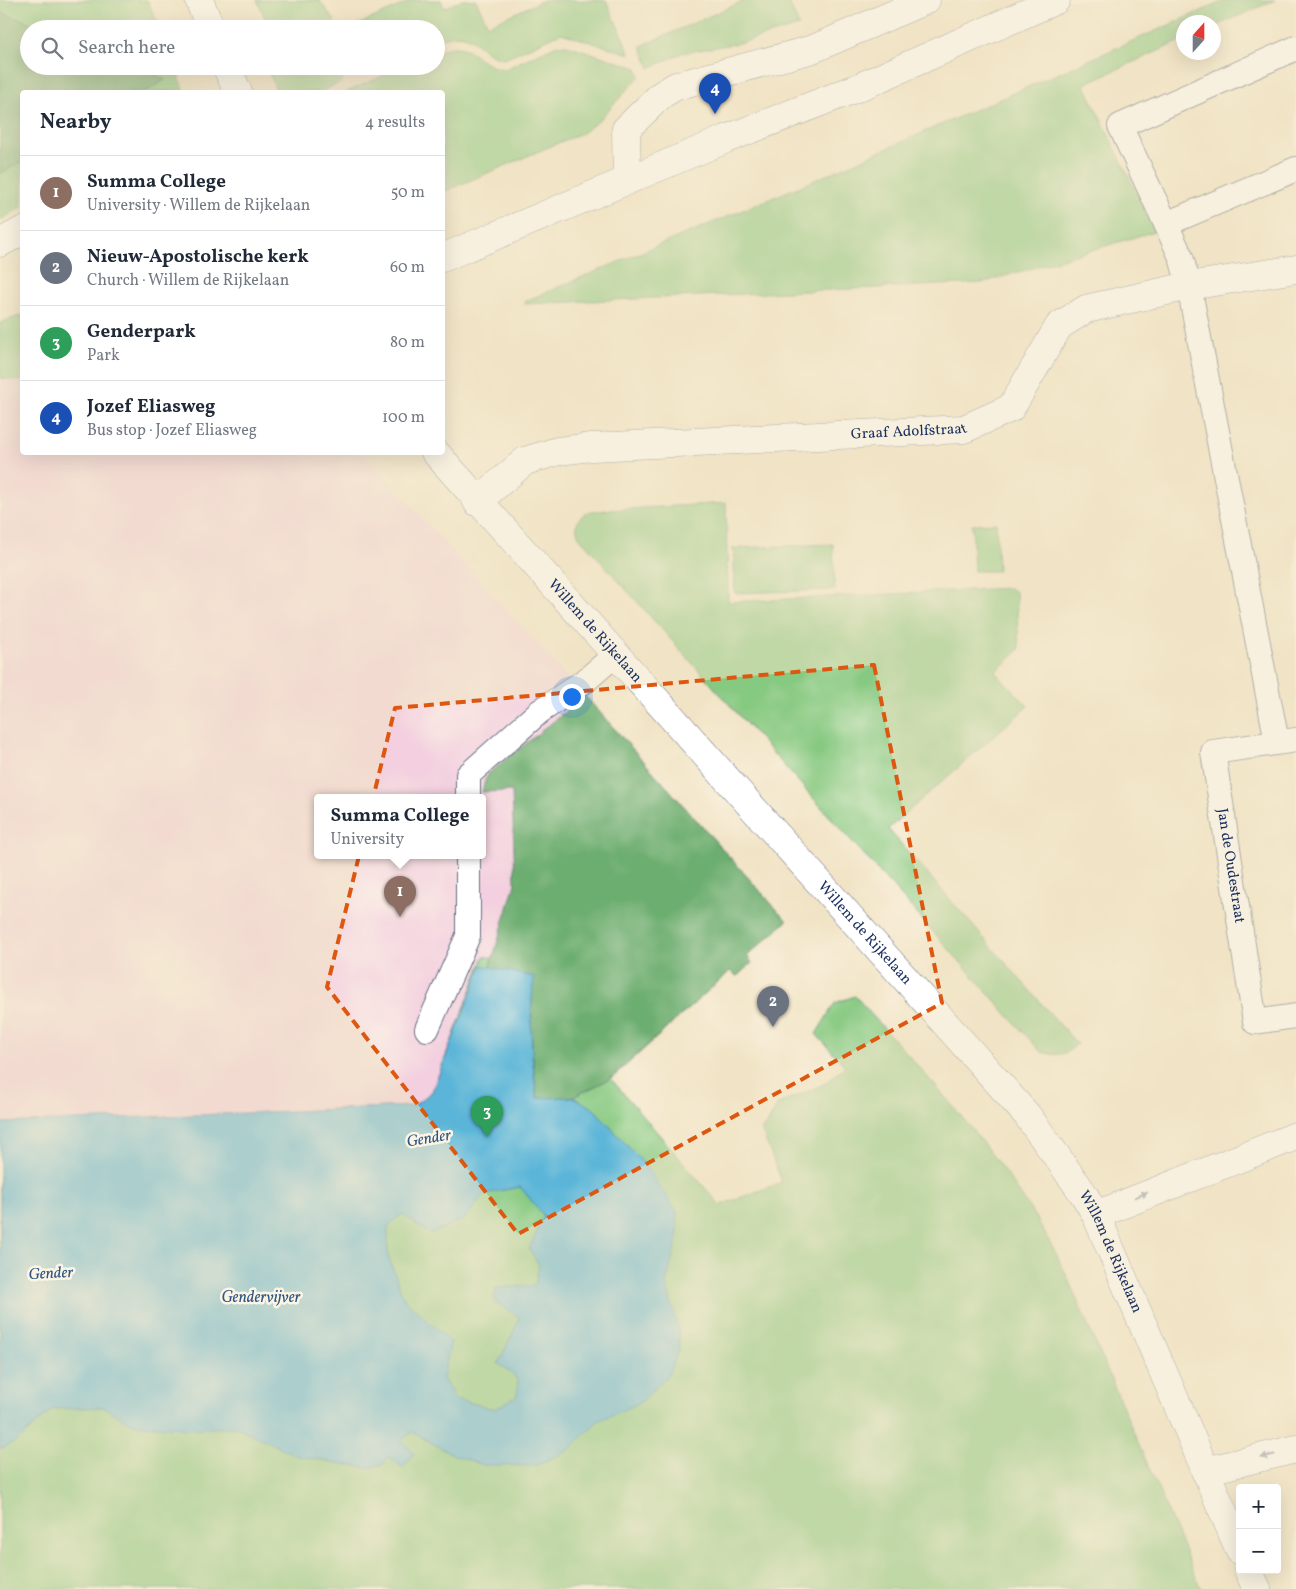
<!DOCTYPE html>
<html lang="en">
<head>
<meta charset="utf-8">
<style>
	body { margin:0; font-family:Vollkorn,serif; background:#f6f6f7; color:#1f2937 }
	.controls { position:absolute; right:15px; bottom:15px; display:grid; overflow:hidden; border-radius:5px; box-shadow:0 5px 20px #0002 }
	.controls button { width:45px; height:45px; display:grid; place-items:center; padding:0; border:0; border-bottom:1px solid #e0e1e3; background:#fff; color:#1f2937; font:25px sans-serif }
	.compass { position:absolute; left:1176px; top:15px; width:45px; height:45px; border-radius:50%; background:#fff; box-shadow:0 5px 20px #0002; rotate:21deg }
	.you { position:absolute; left:571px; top:696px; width:18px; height:18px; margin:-12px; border:4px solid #fff; border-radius:50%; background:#1a73e8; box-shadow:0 0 0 8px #1a73e833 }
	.badge { display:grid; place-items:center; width:32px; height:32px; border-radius:50%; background:#b45309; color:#fff; font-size:16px; font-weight:700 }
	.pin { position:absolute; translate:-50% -41px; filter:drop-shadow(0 1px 2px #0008) }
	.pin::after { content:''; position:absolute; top:26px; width:18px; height:15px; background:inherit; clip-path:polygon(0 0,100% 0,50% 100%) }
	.popup { position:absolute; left:314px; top:794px; width:172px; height:65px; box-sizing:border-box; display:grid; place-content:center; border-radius:5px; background:#fff; filter:drop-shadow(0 1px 4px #0005); font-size:16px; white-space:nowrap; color:#747a83 }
	.popup b { font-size:19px; color:#1f2937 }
	.popup::after { content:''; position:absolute; left:50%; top:100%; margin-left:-10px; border:10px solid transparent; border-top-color:#fff }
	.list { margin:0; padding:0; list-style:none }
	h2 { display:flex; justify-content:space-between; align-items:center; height:65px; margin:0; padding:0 20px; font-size:21px }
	h2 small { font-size:16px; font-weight:400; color:#747a83 }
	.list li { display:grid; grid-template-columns:32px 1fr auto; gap:15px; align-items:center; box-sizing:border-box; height:75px; padding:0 20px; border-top:1px solid #e0e1e3 }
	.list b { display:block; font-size:19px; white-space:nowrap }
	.list p { margin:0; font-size:16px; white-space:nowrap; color:#747a83 }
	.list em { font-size:16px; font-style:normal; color:#747a83 }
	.icon { flex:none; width:28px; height:28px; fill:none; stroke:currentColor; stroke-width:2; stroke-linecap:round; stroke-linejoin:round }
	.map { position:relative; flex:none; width:1296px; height:1589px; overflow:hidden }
	.search { position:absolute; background:#fff; box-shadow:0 5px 20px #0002; left:20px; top:20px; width:425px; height:55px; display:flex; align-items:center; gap:12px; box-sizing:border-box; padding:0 18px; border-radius:28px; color:#747a83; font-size:19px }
	.panel { position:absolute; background:#fff; box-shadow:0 5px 20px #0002; left:20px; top:90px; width:425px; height:365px; border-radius:5px }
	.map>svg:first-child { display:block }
</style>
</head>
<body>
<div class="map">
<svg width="1296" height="1589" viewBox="0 0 1296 1589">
	<rect width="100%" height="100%" fill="#fcf5e5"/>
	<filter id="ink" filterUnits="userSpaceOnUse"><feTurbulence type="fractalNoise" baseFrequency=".02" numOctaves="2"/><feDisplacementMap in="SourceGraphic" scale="10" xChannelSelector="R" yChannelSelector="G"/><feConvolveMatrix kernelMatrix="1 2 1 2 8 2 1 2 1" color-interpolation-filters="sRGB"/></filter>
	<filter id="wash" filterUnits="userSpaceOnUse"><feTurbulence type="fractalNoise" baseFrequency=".0096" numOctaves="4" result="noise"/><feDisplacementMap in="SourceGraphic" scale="20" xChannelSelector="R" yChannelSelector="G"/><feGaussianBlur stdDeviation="1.12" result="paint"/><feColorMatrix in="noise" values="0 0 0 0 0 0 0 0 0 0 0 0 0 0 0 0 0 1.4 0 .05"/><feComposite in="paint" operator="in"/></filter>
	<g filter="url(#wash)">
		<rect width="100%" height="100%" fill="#f1e3c5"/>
		<path fill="#f3cfdf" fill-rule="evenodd" d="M0,378L22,381V452L363,453L585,696L495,959L484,957L432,1092L413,1106L313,1110L0,1175ZM318,798H482V856H318Z"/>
		<path fill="#86c981" stroke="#507c70" d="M0,0H147L161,29H29V66H175L184,90L187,92H22V207L0,220Z
			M257,0H319L335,21L317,29H270Z
			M413,0H441L444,8L462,0H476L488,25L544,0H606L630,54L561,33L505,58C475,56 477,22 436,41V29H348Z
			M746,0H788L799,26L739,43L682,53L650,68L641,46Z
			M1226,0H1275L1214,27V22H1184L1183,40L1084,84L1155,231L982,283L525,304V301L810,182Z
			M557,45H567L637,68L640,76L597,122L582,133L443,192L442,92H346L405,66H436V52C475,35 472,66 505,69Z
			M266,66H367L345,76L342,82L319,92H277Z
			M22,315V381L0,378V323Z
			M726,503L728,602L1009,588L1016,592L1019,650L995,672L1028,706L888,829L1077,1044C1065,1056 1057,1056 1041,1052L579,537C573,524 579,514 592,511Z
			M996,523L998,571H974L972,524Z
			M833,544L835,590L735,593L733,548Z
			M585,696L787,921L747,956L752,963L737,976L730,971L611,1079L720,1205L782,1182L761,1129L766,1126L778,1104L824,1084L845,1066L816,1034L835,1003L855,996C932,1083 1015,1166 1065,1272L1201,1589H0V1175L312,1110L413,1106L432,1092L484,956L495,959Z"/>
		<path fill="#6cad6f" stroke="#446e66" d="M0,12L48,29H29V66H138L165,80L144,92H22V161L0,174Z
			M585,696L787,921L747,956L752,963L737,976L730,971L610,1079L573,1097L537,1098C532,1057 529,1018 533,977L490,967L515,884L512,791L482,792L485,780L489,773Z"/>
		<path fill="#5ab5d8" stroke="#3a729b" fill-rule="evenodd" d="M482,965L534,977C529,1017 531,1057 537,1098L573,1097L593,1108L645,1165L677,1212L678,1237L666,1283L679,1332L678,1351L668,1375L641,1402L598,1421L569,1450L535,1466L483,1465L454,1455L412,1432L401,1441L414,1453L403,1468L389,1456L384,1464L367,1468L297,1456L237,1427L190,1429L133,1424L103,1407L53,1409L16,1442L0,1449V1123L413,1106L432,1092ZM520,1187L544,1216L529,1249L539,1265L535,1285L496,1288L494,1301L520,1318L498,1364L512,1373L518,1381L517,1396L495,1409L455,1399L443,1378L451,1342L404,1299L388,1256V1226L402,1214L430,1234L464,1220L484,1194Z"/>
	</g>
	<g filter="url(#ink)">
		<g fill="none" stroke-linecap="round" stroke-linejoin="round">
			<defs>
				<g id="service">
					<path d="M1166,224L1120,126L1296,48"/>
					<path id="s1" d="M1296,740L1213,752L1255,1022L1296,1016"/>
					<path d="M1277,742L1189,286L1181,257L1166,224L1296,169"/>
					<path d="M468,798V775L539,712L586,680L615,655"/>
					<path d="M427,1029L468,936V856"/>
				</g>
				<g id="minor">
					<path d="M627,181L626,129L661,95L676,86L813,49L926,0"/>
					<path d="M0,243L22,231"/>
					<path id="s2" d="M477,502L525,461L558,451L592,447L964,429L1011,408L1059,326L1086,309L1189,286L1296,269"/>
					<path d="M1096,1215L1296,1136"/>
					<path d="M1205,1471L1296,1449"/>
				</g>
				<g id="tertiary">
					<path d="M199,0L211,29"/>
					<path d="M226,66L238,92"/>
					<path d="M442,258L726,139L857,88L1056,0"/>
					<path id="s3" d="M435,452L1027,1115L1083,1193L1096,1215L1240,1551"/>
					<path d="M1248,1570L1257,1589"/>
				</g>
			</defs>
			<use href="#service" stroke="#666e82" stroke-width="26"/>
			<use href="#minor" stroke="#666e82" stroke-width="29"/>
			<use href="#tertiary" stroke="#666e82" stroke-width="29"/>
			<use href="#service" stroke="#fff" stroke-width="24"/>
			<use href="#minor" stroke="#fff" stroke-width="28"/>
			<use href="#tertiary" stroke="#fff" stroke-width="28"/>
		</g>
		<defs><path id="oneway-solid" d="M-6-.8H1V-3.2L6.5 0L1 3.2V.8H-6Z" transform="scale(1.25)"/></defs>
		<g fill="#8d97ae">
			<use href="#oneway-solid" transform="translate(1141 1195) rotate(-21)"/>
			<use href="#oneway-solid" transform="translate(1268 1456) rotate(166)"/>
		</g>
	</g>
	<path d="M0 0H1296V1589H0ZM874,665L942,1003L518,1234L327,987L395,708Z" fill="#f1e3c5" fill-opacity=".55" fill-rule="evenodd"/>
	<path fill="none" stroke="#de5710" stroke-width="4" stroke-dasharray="10 6" stroke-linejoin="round" d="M874,665L942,1003L518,1234L327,987L395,708Z"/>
	<g text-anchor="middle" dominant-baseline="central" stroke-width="5" stroke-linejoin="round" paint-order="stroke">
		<g font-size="15" fill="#1b2f5e" stroke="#fcf5e5">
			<text stroke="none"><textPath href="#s2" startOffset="449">Graaf Adolfstraat</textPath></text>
			<text stroke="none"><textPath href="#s3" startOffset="240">Willem de Rijkelaan</textPath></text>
			<text stroke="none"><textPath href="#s1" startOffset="199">Jan de Oudestraat</textPath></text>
			<text stroke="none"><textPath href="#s3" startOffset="645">Willem de Rijkelaan</textPath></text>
			<text stroke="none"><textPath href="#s3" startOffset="1050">Willem de Rijkelaan</textPath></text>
		</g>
		<g font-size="16" font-style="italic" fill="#2e5783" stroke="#fcf5e5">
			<text transform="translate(429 1139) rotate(-9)">Gender</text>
			<text transform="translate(51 1274) rotate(-3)">Gender</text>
			<text x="261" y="1298">Gendervijver</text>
		</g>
	</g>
</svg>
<div class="controls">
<button>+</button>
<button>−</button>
</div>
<svg class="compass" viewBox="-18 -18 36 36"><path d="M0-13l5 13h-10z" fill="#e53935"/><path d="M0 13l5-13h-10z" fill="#747a83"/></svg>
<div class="you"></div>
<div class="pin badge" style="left:400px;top:917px;background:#8d6e63">1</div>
<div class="popup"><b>Summa College</b>University</div>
<div class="pin badge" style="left:773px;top:1027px;background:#6b7280">2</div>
<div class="pin badge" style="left:487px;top:1137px;background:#2e9e5b">3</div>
<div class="pin badge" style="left:715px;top:114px;background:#1a4fb4">4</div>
<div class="search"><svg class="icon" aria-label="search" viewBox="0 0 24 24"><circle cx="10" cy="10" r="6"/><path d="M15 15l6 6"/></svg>Search here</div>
<section class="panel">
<h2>Nearby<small>4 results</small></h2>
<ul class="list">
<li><span class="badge" style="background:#8d6e63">1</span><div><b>Summa College</b><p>University · Willem de Rijkelaan</p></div><em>50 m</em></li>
<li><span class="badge" style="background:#6b7280">2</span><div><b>Nieuw-Apostolische kerk</b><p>Church · Willem de Rijkelaan</p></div><em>60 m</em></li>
<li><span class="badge" style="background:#2e9e5b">3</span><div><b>Genderpark</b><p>Park</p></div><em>80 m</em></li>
<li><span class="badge" style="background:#1a4fb4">4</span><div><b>Jozef Eliasweg</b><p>Bus stop · Jozef Eliasweg</p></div><em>100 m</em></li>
</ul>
</section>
</div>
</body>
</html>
